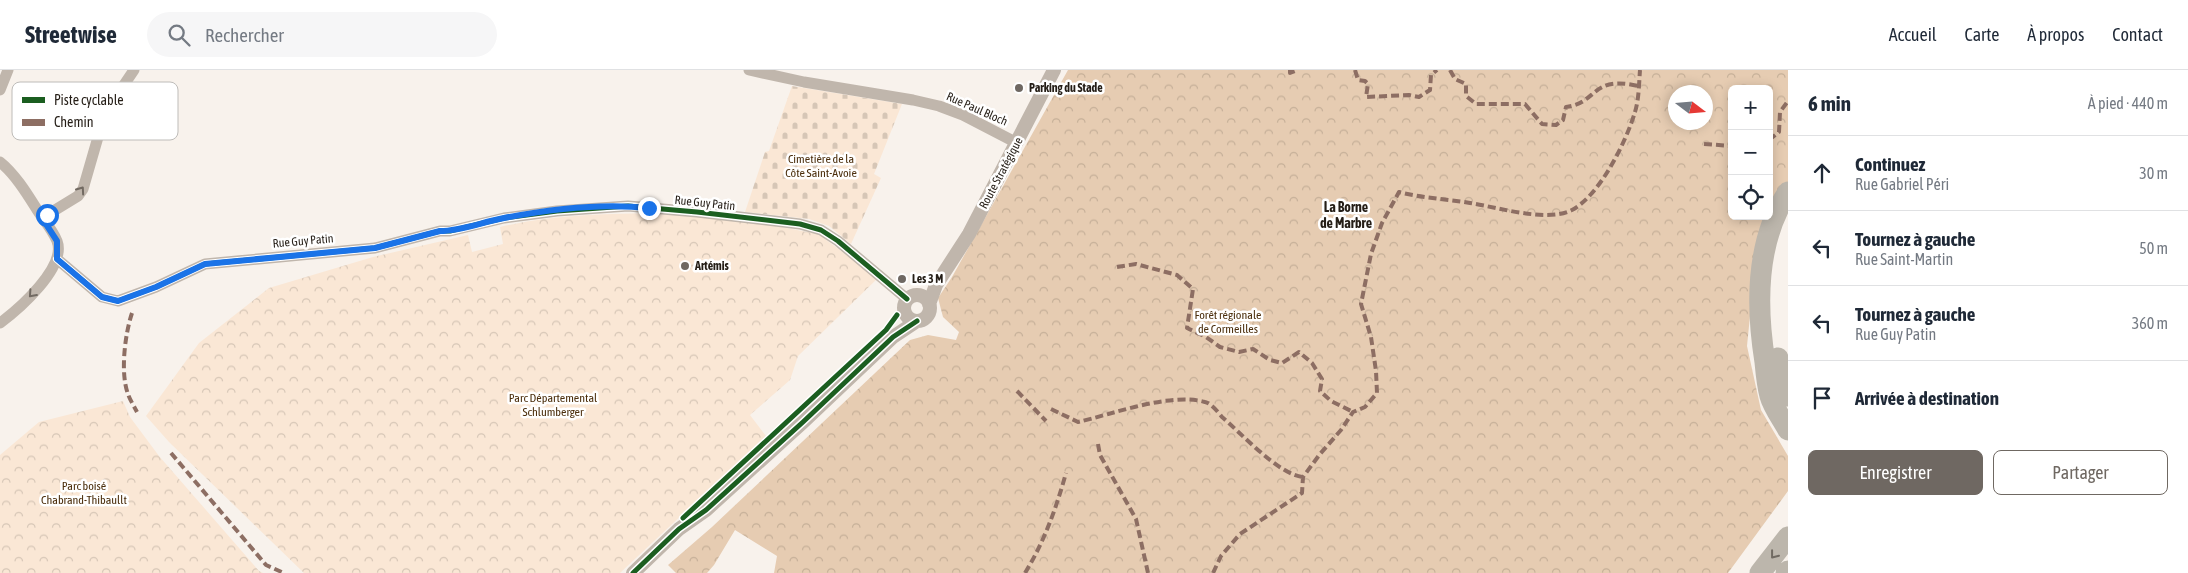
<!DOCTYPE html>
<html lang="fr">
<head>
<meta charset="utf-8">
<style>
	body { margin:0; font-family:"Asap Condensed",sans-serif; background:#f6f6f7; color:#1f2937 }
	.controls { position:absolute; right:15px; top:15px; display:grid; overflow:hidden; border-radius:8px; box-shadow:0 2px 12px #0003 }
	.controls button { width:45px; height:45px; display:grid; place-items:center; padding:0; border:0; border-bottom:1px solid #e0e1e3; background:#fff; color:#1f2937; font:25px sans-serif }
	.compass { position:absolute; left:1668px; top:15px; width:45px; height:45px; border-radius:50%; background:#fff; box-shadow:0 2px 12px #0003; rotate:106deg }
	.stop { position:absolute; width:15px; height:15px; margin:-11px; border:4px solid #1a73e8; border-radius:50%; background:#fff }
	.stop.end { background:#1a73e8; border-color:#fff; box-shadow:0 1px 5px #0008 }
	.list { margin:0; padding:0; list-style:none }
	h2 { display:flex; justify-content:space-between; align-items:center; height:65px; margin:0; padding:0 20px; font-size:21px }
	h2 small { font-size:16px; font-weight:400; color:#747a83 }
	.list li { display:grid; grid-template-columns:32px 1fr auto; gap:15px; align-items:center; box-sizing:border-box; height:75px; padding:0 20px; border-top:1px solid #e0e1e3 }
	.list b { display:block; font-size:19px; white-space:nowrap }
	.list p { margin:0; font-size:16px; white-space:nowrap; color:#747a83 }
	.list em { font-size:16px; font-style:normal; color:#747a83 }
	.actions { display:flex; gap:10px; padding:15px 20px }
	.actions a { flex:1; padding:11px 0; border:1px solid #6f6862; border-radius:8px; text-align:center; font-size:18px; color:#6f6862 }
	.actions .main { background:#6f6862; color:#fff }
	.icon { flex:none; width:28px; height:28px; fill:none; stroke:currentColor; stroke-width:2; stroke-linecap:round; stroke-linejoin:round }
	.map { position:relative; flex:none; width:1788px; height:503px; overflow:hidden }
	header { display:flex; align-items:center; gap:30px; box-sizing:border-box; height:70px; padding:0 25px; background:#fff; border-bottom:1px solid #e0e1e3 }
	header strong { font-size:24px }
	nav { display:flex; gap:28px; margin-inline-start:auto; font-size:18px }
	.search { width:350px; height:45px; background:#f6f6f7; display:flex; align-items:center; gap:12px; box-sizing:border-box; padding:0 18px; border-radius:28px; color:#747a83; font-size:19px }
	main { display:flex }
	aside { flex:1; background:#fff }
	.map>svg:first-child { display:block }
</style>
</head>
<body>
<header>
<strong>Streetwise</strong>
<div class="search"><svg class="icon" aria-label="search" viewBox="0 0 24 24"><circle cx="10" cy="10" r="6"/><path d="M15 15l6 6"/></svg>Rechercher</div>
<nav><a>Accueil</a><a>Carte</a><a>À propos</a><a>Contact</a></nav>
</header>
<main>
<div class="map">
<svg width="1788" height="503" viewBox="0 0 1788 503">
	<defs>
		<pattern id="forest-crowns" width="20" height="18" patternUnits="userSpaceOnUse" patternTransform="scale(1.25)"><rect width="20" height="18" fill="#e6ccb2"/><path d="M2 6a3 3 0 1 1 6 0M12 15a3 3 0 1 1 6 0" fill="none" stroke="#c5af98"/></pattern>
		<pattern id="cemetery-stones" width="16" height="16" patternUnits="userSpaceOnUse" patternTransform="scale(1.25)"><rect width="16" height="16" fill="#fae7d5"/><path d="M2 7V4a2 2 0 0 1 4 0v3zM10 15v-3a2 2 0 0 1 4 0v3z" fill="#d6c6b6"/></pattern>
		<pattern id="park-crowns" width="20" height="18" patternUnits="userSpaceOnUse" patternTransform="scale(1.25)"><rect width="20" height="18" fill="#fae7d5"/><path d="M2 6a3 3 0 1 1 6 0M12 15a3 3 0 1 1 6 0" fill="none" stroke="#d6c6b6"/></pattern>
	</defs>
	<rect width="100%" height="100%" fill="#f8f2ec"/>
	<path fill="url(#forest-crowns)" fill-rule="evenodd" d="M1068,0H1788V116L1755,196L1747,276L1761,340L1788,386V421L1728,503H774L777,486L735,460L714,495L707,503H676L668,495L712,457L910,270L928,265L956,270L959,262L943,247L938,228L952,207ZM1732,19H1769V146H1732ZM1676,22H1706V52H1676Z"/>
	<path fill="url(#cemetery-stones)" d="M792,16L902,34L874,104L881,108L851,174L829,156L809,149L745,142L765,82L769,81Z"/>
	<path fill="url(#park-crowns)" d="M661,143L765,154L818,164L878,208L798,286L790,310L750,345L766,366L620,503H304L169,372L146,346L199,273L269,218L373,187L468,165L472,182L503,174L500,157C553,144 607,144 661,143Z
		M123,331L130,347L159,386L259,501L263,503H0V385L39,352Z"/>
	<g fill="none" stroke-linecap="round" stroke-linejoin="round">
		<path stroke="#c0b6ac" stroke-width="11" d="M749,0L804,12L913,30L939,36L963,45L1017,73
			M0,20L8,0
			M0,92C14,103 26,122 36,138C42,148 52,159 57,171C67,197 19,239 0,253
			M42,148L78,126L83,119L105,43L134,0
			M57,189L102,227L118,231L156,217L205,194L375,178L440,161H450L504,148L557,141L628,136L697,142L800,154L821,160L838,171L907,229"/>
		<path stroke="#c0b6ac" stroke-width="14" d="M904 238a13 13 0 1 1 26 0a13 13 0 1 1-26 0Z
			M929,234L936,215L969,164L1054,0
			M633,503L679,459L706,440L803,352L893,267L917,251"/>
		<path stroke="#bcb6ac" stroke-width="21" d="M1788,122C1755,172 1756,236 1765,292C1766,303 1767,315 1770,326C1773,337 1782,349 1788,360
			M1778,288L1782,314L1788,326
			M1760,503L1788,467
			M1786,503L1788,501"/>
		<path stroke="#8d6e63" stroke-width="4" stroke-dasharray="8 4" stroke-linecap="butt" d="M1290,0V3L1298,0
			M1355,0L1358,10L1365,11L1368,14L1366,27L1409,25L1419,27L1430,20L1431,5L1437,0
			M1450,0L1455,9L1466,14V26L1476,34H1525L1542,54L1556,55L1563,50L1566,37C1598,33 1591,5 1638,16
			M1769,70L1779,62L1780,42L1788,31
			M1704,74L1732,76
			M1117,197L1136,194L1177,205L1193,219L1187,258L1206,267L1220,277L1239,282L1253,279L1270,290L1282,293L1299,282L1312,293L1322,309L1320,321L1331,331L1353,342
			M132,243C125,264 120,303 128,324C130,330 134,336 137,342
			M1017,321L1046,351
			M1051,339L1078,352C1113,344 1171,322 1205,332C1211,333 1218,342 1222,347C1241,363 1279,405 1303,407
			M1098,374L1100,385L1136,449L1148,503
			M171,383L266,495L284,503
			M1025,503C1044,472 1056,439 1066,403
			M1213,503L1221,486L1240,464L1302,423L1303,407L1320,384L1341,360L1353,342L1365,337L1377,323L1376,301L1371,267L1361,234L1371,184L1382,153L1399,122C1422,128 1446,129 1470,133C1497,137 1547,153 1572,140C1600,125 1626,72 1635,42C1639,29 1639,13 1640,0"/>
		<defs>
			<path id="cycleway" d="M57,189L102,227L118,231L156,217L205,194L375,178L440,161H450L504,148L557,141L628,136L697,142L800,154L821,160L838,171L907,229
				M683,448L886,260L897,245
				M633,503L679,459L706,440L803,352L893,267L917,251"/>
		</defs>
		<use href="#cycleway" stroke="#fff" stroke-width="8"/>
		<use href="#cycleway" stroke="#1b5e20" stroke-width="5"/>
	</g>
	<defs><path id="oneway-chevron" d="M-2-3.5L2.5 0L-2 3.5" fill="none" stroke-width="1.6" stroke-linecap="round" stroke-linejoin="round" transform="scale(1.25)"/></defs>
	<g stroke="#726a62">
		<use href="#oneway-chevron" transform="translate(81 120) rotate(-55)"/>
		<use href="#oneway-chevron" transform="translate(32 224) rotate(132)"/>
	</g>
	<use stroke="#706a62" href="#oneway-chevron" transform="translate(1774 485) rotate(128)"/>
	<g fill="none" stroke-linecap="round" stroke-linejoin="round">
		<path stroke="#1a73e8" stroke-width="6" d="M47,145L42,148L57,171V189L102,227L118,231L156,217L205,194L375,178L440,161C461,161 482,152 504,148C550,139 602,133 649,138"/>
	</g>
	<g fill="#6f6862" stroke="#fff" stroke-width="2">
		<circle cx="1019" cy="18" r="5"/>
		<circle cx="685" cy="196" r="5"/>
		<circle cx="902" cy="209" r="5"/>
	</g>
	<g text-anchor="middle" dominant-baseline="central" stroke-width="5" stroke-linejoin="round" paint-order="stroke">
		<g font-size="12" font-weight="bold" fill="#251e17" stroke="#fff" text-anchor="start">
			<text x="1029" y="18">Parking du Stade</text>
			<text x="695" y="196">Artémis</text>
			<text x="912" y="209">Les 3 M</text>
		</g>
		<g font-size="12" fill="#251e17" stroke="#fff">
			<text transform="translate(977 39) rotate(24)">Rue Paul Bloch</text>
			<text transform="translate(1001 103) rotate(-62)">Route Stratégique</text>
			<text transform="translate(705 133) rotate(6)">Rue Guy Patin</text>
			<text transform="translate(303 171) rotate(-5)">Rue Guy Patin</text>
		</g>
		<g font-size="12" fill="#4b2e0c" stroke="#fff">
			<text x="821" y="89">Cimetière de la<tspan x="821" dy="14">Côte Saint-Avoie</tspan></text>
			<text x="1228" y="245">Forêt régionale<tspan x="1228" dy="14">de Cormeilles</tspan></text>
			<text x="553" y="328">Parc Départemental<tspan x="553" dy="14">Schlumberger</tspan></text>
			<text x="84" y="416">Parc boisé<tspan x="84" dy="14">Chabrand-Thibaullt</tspan></text>
		</g>
		<g font-size="14" font-weight="bold" fill="#251e17" stroke="#fff">
			<text x="1346" y="137">La Borne<tspan x="1346" dy="16">de Marbre</tspan></text>
		</g>
	</g>
	<rect x="12" y="12" width="166" height="58" rx="8" fill="#fff" stroke="#bebcb9" stroke-width="1"/>
	<rect x="22" y="27" width="23" height="6" fill="#1b5e20"/>
	<rect x="22" y="49" width="23" height="7" fill="#8d6e63"/>
	<g font-size="14" fill="#251e17">
		<text x="54" y="35">Piste cyclable</text>
		<text x="54" y="57">Chemin</text>
	</g>
</svg>
<div class="controls">
<button>+</button>
<button>−</button>
<button><svg class="icon" aria-label="locate" viewBox="0 0 24 24"><circle cx="12" cy="12" r="6"/><path d="M12 2v4M12 18v4M2 12h4M18 12h4"/></svg></button>
</div>
<svg class="compass" viewBox="-18 -18 36 36"><path d="M0-13l5 13h-10z" fill="#e53935"/><path d="M0 13l5-13h-10z" fill="#747a83"/></svg>
<div class="stop" style="left:47px;top:145px"></div>
<div class="stop end" style="left:649px;top:138px"></div>
</div>
<aside>
<h2>6 min<small>À pied · 440 m</small></h2>
<ul class="list">
<li><svg class="icon" aria-label="ahead" viewBox="0 0 24 24"><path d="M12 20V5M6 11l6-6 6 6"/></svg><div><b>Continuez</b><p>Rue Gabriel Péri</p></div><em>30 m</em></li>
<li><svg class="icon" aria-label="left" viewBox="0 0 24 24"><path d="M17 20v-9H6M10 6l-5 5 5 5"/></svg><div><b>Tournez à gauche</b><p>Rue Saint-Martin</p></div><em>50 m</em></li>
<li><svg class="icon" aria-label="left" viewBox="0 0 24 24"><path d="M17 20v-9H6M10 6l-5 5 5 5"/></svg><div><b>Tournez à gauche</b><p>Rue Guy Patin</p></div><em>360 m</em></li>
<li><svg class="icon" aria-label="arrive" viewBox="0 0 24 24"><path d="M6 21V4h12l-3 4 3 4H6"/></svg><div><b>Arrivée à destination</b></div></li>
</ul>
<div class="actions"><a class="main">Enregistrer</a><a>Partager</a></div>
</aside>
</main>
</body>
</html>
